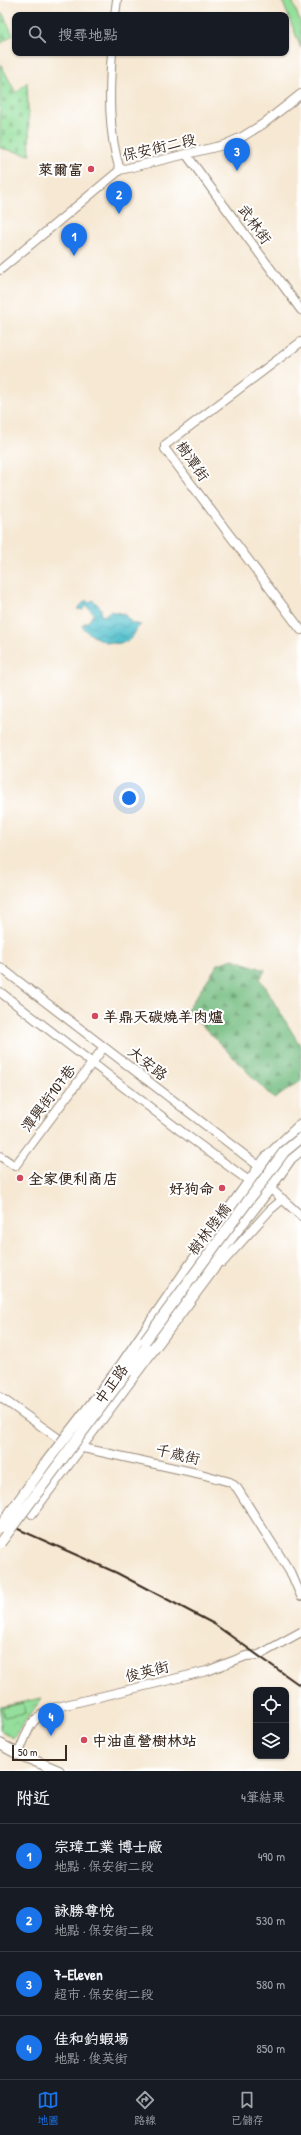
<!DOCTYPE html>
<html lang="zh-TW">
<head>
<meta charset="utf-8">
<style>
	body { margin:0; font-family:"Patrick Hand","LXGW WenKai TC",sans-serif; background:#20242c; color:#f1f3f6 }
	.controls { position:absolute; right:12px; bottom:12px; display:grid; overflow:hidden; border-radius:8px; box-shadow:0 1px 3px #0004 }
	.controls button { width:36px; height:36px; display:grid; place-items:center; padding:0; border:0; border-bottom:1px solid #363941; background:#171b24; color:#f1f3f6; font:20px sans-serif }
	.scale { position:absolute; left:12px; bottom:10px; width:55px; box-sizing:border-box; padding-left:4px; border:2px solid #3b2a1e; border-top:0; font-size:11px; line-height:14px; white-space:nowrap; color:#3b2a1e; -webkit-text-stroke:3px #fff; paint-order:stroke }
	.you { position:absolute; left:129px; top:798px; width:14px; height:14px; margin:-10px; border:3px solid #fff; border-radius:50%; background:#1a73e8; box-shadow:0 0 0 6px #1a73e833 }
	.badge { display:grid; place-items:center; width:26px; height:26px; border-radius:50%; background:#1a73e8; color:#fff; font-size:13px; font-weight:700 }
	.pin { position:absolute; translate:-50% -33px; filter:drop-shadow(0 1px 2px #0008) }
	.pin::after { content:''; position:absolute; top:21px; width:14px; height:12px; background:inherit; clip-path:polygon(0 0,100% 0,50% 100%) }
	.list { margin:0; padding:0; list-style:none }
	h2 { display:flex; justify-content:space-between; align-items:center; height:52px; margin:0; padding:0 16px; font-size:17px }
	h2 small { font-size:13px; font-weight:400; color:#9ea1a6 }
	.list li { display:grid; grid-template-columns:26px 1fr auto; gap:12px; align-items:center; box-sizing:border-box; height:64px; padding:0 16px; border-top:1px solid #363941 }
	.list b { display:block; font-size:15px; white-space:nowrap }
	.list p { margin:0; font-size:13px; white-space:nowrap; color:#9ea1a6 }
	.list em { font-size:13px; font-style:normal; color:#9ea1a6 }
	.icon { flex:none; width:22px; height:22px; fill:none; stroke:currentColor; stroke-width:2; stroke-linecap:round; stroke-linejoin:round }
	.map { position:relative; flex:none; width:301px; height:1771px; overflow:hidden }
	.search { position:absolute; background:#171b24; box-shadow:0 1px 3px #0004; left:12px; right:12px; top:12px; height:44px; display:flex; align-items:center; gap:10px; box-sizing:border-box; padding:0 14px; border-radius:8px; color:#9ea1a6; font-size:15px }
	.sheet { height:308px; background:#171b24 }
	nav { display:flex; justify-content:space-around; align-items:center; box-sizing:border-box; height:56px; border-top:1px solid #363941; background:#171b24; font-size:11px; color:#9ea1a6 }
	nav a { display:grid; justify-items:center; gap:2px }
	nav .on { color:#1a73e8 }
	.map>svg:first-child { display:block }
</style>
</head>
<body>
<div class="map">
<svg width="301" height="1771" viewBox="0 0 301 1771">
	<defs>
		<pattern id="forest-firs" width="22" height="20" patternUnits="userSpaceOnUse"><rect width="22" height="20" fill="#77be83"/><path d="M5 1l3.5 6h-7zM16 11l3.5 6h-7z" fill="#639b6b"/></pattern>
		<pattern id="cemetery-stones" width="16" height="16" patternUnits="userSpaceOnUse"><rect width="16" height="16" fill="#94df9b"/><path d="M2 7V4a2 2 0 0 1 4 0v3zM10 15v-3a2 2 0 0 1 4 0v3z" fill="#80c085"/></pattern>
		<pattern id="park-crowns" width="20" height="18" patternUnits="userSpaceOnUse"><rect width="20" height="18" fill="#94df9b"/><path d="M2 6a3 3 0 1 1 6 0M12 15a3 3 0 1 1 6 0" fill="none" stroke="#80c085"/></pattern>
		<pattern id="water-waves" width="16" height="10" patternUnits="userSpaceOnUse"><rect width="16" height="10" fill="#55c1cd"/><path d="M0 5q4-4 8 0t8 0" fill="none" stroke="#489da6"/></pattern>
	</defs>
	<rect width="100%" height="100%" fill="#fff"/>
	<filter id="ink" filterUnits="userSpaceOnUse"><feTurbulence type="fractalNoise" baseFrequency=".025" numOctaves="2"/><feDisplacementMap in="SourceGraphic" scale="8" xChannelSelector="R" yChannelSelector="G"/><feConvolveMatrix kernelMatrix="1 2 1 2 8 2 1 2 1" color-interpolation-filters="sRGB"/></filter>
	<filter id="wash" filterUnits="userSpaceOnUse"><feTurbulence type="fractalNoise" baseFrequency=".012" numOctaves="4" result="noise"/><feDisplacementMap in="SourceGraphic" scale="16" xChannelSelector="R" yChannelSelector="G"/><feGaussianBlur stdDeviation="0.9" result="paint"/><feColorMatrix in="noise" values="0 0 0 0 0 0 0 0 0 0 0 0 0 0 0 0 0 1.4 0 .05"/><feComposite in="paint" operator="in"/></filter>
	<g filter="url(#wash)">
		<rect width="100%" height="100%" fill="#f6e8d3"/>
		<path fill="url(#forest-firs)" stroke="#597450" d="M233,959L265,970L260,979L301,1047V1081L274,1099L187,1010L218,964Z"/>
		<path fill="url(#cemetery-stones)" stroke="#68845c" d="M0,14H3L13,35L0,44Z
			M0,63L16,93L27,82L30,155L0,148Z"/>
		<path fill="url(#park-crowns)" stroke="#68845c" d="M42,1698L13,1738L0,1730V1707Z"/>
		<path fill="#94df9b" stroke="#68845c" d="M282,0H292L301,24V48Z
			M23,1703L25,1713L4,1717L2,1708Z"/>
		<path fill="url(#water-waves)" stroke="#487676" d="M86,600L89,603L93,600L101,608V615L104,616L110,611L124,614L132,623L141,625C136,627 135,635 130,639C117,650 90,638 82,626L83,624L89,621L94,613L86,606L83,610L77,609Z"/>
	</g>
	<g filter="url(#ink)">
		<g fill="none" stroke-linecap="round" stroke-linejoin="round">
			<defs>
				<path id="minor" d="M115,15L117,0
					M112,53C109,91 108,133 120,170
					M186,154L301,310
					M0,270L120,170L224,145L242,137L263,124L301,94
					M301,342L165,445V449L301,630
					M0,967L260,1167L262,1171
					M0,992L182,1132L249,1181L266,1186
					M0,1156L15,1166L104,1047
					M268,1183L270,1188L301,1216
					M223,1262L270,1210L283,1199
					M0,1397L58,1438L83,1448L201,1474L230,1482L237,1488L292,1575L301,1596
					M32,1514L213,1271L225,1252
					M18,1754C29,1731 26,1721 53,1708L207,1671L246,1656L259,1655L301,1632"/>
				<path id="major" d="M120,1367L210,1236L266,1158L301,1124
					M127,1372L270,1188L291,1158L301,1150
					M0,1744L18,1754L59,1771"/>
			</defs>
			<use href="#minor" stroke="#988978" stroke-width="10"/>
			<use href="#major" stroke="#988978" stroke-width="12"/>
			<use href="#minor" stroke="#fff" stroke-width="8"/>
			<use href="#major" stroke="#fff" stroke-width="10"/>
			<path stroke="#3b2a1e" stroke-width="2" d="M0,1521L117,1573L214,1624L301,1686"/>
			<defs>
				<path id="major-bridge" d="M145,1341L284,1152L301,1138
					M0,1527L45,1464L120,1367
					M0,1543L127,1372"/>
			</defs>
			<use href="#major-bridge" stroke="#988978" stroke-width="12" stroke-linecap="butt"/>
			<use href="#major-bridge" stroke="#fff" stroke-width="10"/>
		</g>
	</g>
	<g fill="#d1495b" stroke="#fff" stroke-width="1.5">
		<circle cx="91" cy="169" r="4"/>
		<circle cx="95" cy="1016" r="4"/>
		<circle cx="20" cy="1178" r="4"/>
		<circle cx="222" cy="1188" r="4"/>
		<circle cx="84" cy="1740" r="4"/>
	</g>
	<g text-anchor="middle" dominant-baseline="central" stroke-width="4" stroke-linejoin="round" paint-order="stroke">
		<g font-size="15" fill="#3b2a1e" stroke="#fff">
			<text transform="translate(159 147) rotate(-13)">保安街二段</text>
			<text transform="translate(255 224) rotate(54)">武林街</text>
			<text transform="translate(193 461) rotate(55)">樹潭街</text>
			<text transform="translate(148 1063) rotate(38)">大安路</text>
			<text transform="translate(48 1098) rotate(-53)">潭興街107巷</text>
			<text transform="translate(209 1229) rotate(-53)">樹林陸橋</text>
			<text transform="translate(111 1384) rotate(-54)">中正路</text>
			<text transform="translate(178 1454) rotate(13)">千歲街</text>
			<text transform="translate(147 1671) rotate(-14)">俊英街</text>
		</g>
		<g font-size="15" font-weight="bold" fill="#3b2a1e" stroke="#fff" text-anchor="start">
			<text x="83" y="169" text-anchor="end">萊爾富</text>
			<text x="103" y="1016">羊鼎天碳燒羊肉爐</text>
			<text x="28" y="1178">全家便利商店</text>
			<text x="214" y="1188" text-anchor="end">好狗命</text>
			<text x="92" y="1740">中油直營樹林站</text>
		</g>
	</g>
</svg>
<div class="controls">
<button><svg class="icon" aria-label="locate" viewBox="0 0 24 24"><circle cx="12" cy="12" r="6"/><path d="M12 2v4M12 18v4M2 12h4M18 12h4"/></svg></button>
<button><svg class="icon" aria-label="layers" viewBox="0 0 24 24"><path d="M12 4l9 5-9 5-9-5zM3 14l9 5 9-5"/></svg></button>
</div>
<div class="scale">50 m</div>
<div class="you"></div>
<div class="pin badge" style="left:74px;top:256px">1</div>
<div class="pin badge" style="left:119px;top:214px">2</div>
<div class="pin badge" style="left:237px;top:171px">3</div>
<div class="pin badge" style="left:51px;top:1736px">4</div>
<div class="search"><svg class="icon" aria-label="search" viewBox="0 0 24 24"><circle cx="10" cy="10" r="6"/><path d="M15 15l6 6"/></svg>搜尋地點</div>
</div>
<section class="sheet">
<h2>附近<small>4筆結果</small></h2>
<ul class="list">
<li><span class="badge">1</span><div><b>宗瑋工業 博士廠</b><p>地點 · 保安街二段</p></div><em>490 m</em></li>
<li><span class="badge">2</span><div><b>詠勝尊悅</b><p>地點 · 保安街二段</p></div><em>530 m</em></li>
<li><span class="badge">3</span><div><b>7-Eleven</b><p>超市 · 保安街二段</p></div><em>580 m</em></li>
<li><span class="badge">4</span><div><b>佳和釣蝦場</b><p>地點 · 俊英街</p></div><em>850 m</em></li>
</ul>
</section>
<nav>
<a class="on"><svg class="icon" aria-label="map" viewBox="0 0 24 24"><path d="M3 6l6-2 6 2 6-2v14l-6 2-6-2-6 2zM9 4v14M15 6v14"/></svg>地圖</a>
<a><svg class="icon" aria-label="directions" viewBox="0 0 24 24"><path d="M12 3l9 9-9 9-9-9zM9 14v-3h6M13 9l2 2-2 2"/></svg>路線</a>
<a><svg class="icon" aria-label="saved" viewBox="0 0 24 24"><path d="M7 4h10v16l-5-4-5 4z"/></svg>已儲存</a>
</nav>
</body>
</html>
